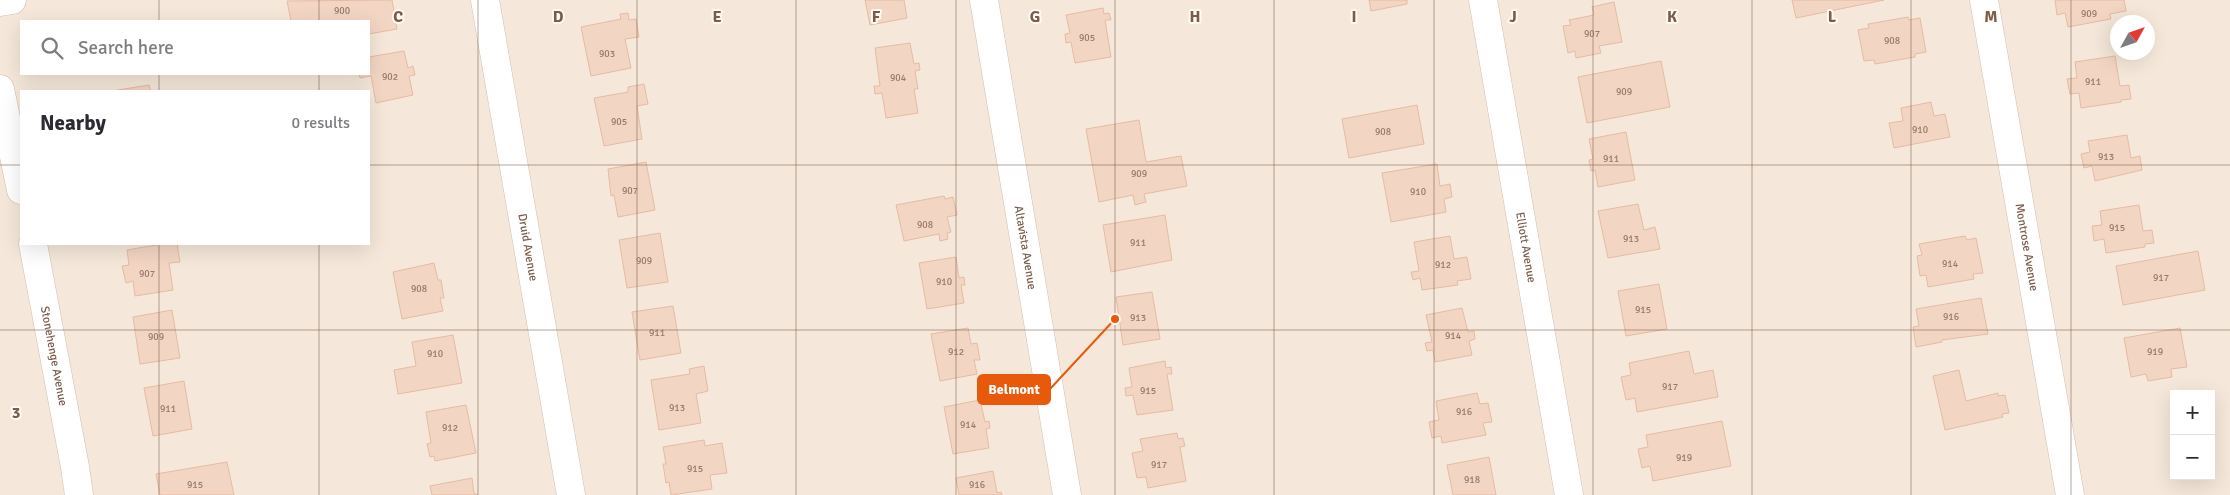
<!DOCTYPE html>
<html lang="en">
<head>
<meta charset="utf-8">
<style>
	body { margin:0; font-family:Signika,sans-serif; background:#f7f7f7; color:#2b2b33 }
	.controls { position:absolute; right:15px; bottom:15px; display:grid; overflow:hidden; border-radius:0px; box-shadow:0 5px 20px #0002 }
	.controls button { width:45px; height:45px; display:grid; place-items:center; padding:0; border:0; border-bottom:1px solid #e1e1e2; background:#fff; color:#2b2b33; font:25px sans-serif }
	.compass { position:absolute; left:2110px; top:15px; width:45px; height:45px; border-radius:50%; background:#fff; box-shadow:0 5px 20px #0002; rotate:50deg }
	.list { margin:0; padding:0; list-style:none }
	h2 { display:flex; justify-content:space-between; align-items:center; height:65px; margin:0; padding:0 20px; font-size:21px }
	h2 small { font-size:16px; font-weight:400; color:#7c7c81 }
	.icon { flex:none; width:28px; height:28px; fill:none; stroke:currentColor; stroke-width:2; stroke-linecap:round; stroke-linejoin:round }
	.map { position:relative; flex:none; width:2230px; height:495px; overflow:hidden }
	.search { position:absolute; background:#fff; box-shadow:0 5px 20px #0002; left:20px; top:20px; width:350px; height:55px; display:flex; align-items:center; gap:12px; box-sizing:border-box; padding:0 18px; border-radius:0px; color:#7c7c81; font-size:19px }
	.panel { position:absolute; background:#fff; box-shadow:0 5px 20px #0002; left:20px; top:90px; width:350px; height:155px; border-radius:0px }
	.map>svg:first-child { display:block }
</style>
</head>
<body>
<div class="map">
<svg width="2230" height="495" viewBox="0 0 2230 495">
	<rect width="100%" height="100%" fill="#fdf6ec"/>
	<path fill="#f5e8da" fill-rule="evenodd" d="M0,0H2230V495H0ZM21,21H369V74H21ZM2118,22H2148V52H2118ZM21,91H369V244H21ZM2174,394H2211V476H2174Z"/>
	<path fill="#f3d5c3" stroke="#e6bba3" d="M392,0L397,29L369,34V21H291L287,1Z
		M865,0H904L907,18L870,25Z
		M1369,0H1407V4L1371,11Z
		M1792,0H1884L1796,18Z
		M2055,0H2124L2126,11L2110,14L2111,19L2068,27L2065,13L2057,15Z
		M1614,2L1622,42L1599,46L1601,53L1576,58L1575,51L1568,53L1563,26L1571,25L1569,20L1594,15L1592,7Z
		M1103,8L1104,14L1109,13L1111,20H1105L1111,57L1075,63L1071,42L1066,43L1065,34L1070,33L1066,15Z
		M628,13L629,20L636,19L639,37L625,39L631,68L591,76L581,27L621,19L620,14Z
		M1908,17L1909,20L1920,18L1926,52L1915,54V57L1875,64L1874,60L1864,61L1858,30L1869,28L1868,24Z
		M910,43L914,64L919,63L920,70L915,71L918,89H914L918,113L886,118L882,93L875,94L874,86H880L875,48Z
		M404,51L408,68L413,66L415,75L409,76L413,95L376,103L371,76L360,78L359,74H369V57Z
		M2115,56L2120,86L2129,85L2131,99L2121,100V102L2081,108L2079,93L2070,94L2067,79L2077,78L2075,62Z
		M1661,61L1670,107L1587,123L1578,77Z
		M644,84L648,104L637,106L642,139L604,146L594,98L628,92V87Z
		M149,85L151,91H112Z
		M1931,102L1934,116L1945,114L1950,137L1894,148L1889,123L1903,121L1901,108Z
		M1417,105L1424,144L1349,158L1342,119Z
		M1139,120L1146,162L1181,156L1187,186L1144,194L1146,202L1135,205L1133,195L1099,202L1086,129Z
		M1626,132L1635,180L1598,187L1595,170L1591,171L1589,160L1593,159L1589,139Z
		M2127,135L2131,158L2140,156L2142,170L2095,181L2092,166L2084,168L2081,154L2090,152L2088,141Z
		M646,162L655,210L618,217L614,195L611,196L608,169Z
		M1437,164L1440,186L1450,184L1452,197L1444,199L1446,212L1391,222L1382,173Z
		M944,196L945,199L953,197L957,215L947,217L951,232L947,233L948,239L940,241L939,234L904,241L896,205Z
		M1638,204L1644,230L1655,227L1660,249L1608,258L1598,211Z
		M2139,205L2143,231L2152,230L2154,243L2145,244V247L2106,253L2104,239L2094,241L2092,226L2102,225L2100,211Z
		M1165,215L1172,260L1111,272L1103,225Z
		M660,233L668,282L627,288L619,240Z
		M1450,236L1454,259L1467,257L1471,279L1457,281L1458,285L1422,290L1420,278L1413,280L1411,272L1419,271L1414,242Z
		M1965,236L1967,240L1976,238L1983,273L1973,274L1974,279L1928,287L1926,275L1920,276L1917,256L1922,255L1919,244Z
		M162,244H177L180,262L169,263L173,290L135,296L133,281L126,283L122,266L129,265L127,250Z
		M2198,251L2205,290L2123,305L2116,266Z
		M956,257L959,278L964,277L965,285H961L964,303L927,309L919,263Z
		M434,263L438,280H441L444,298H440L443,311L402,319L393,272Z
		M1659,284L1667,329L1626,336L1618,291Z
		M1152,292L1160,339L1123,345L1116,297Z
		M1981,298L1988,334L1942,340V342L1916,347L1913,327L1919,326L1916,309Z
		M673,306L681,353L640,360L632,312Z
		M1462,308L1468,332L1474,331L1475,339L1469,341L1472,355L1435,362L1433,350L1427,351L1425,343L1432,342L1426,315Z
		M172,310L180,358L140,364L133,317Z
		M968,328L971,344L977,343L980,360H974L977,374L940,381L931,334Z
		M2180,328L2187,367L2171,369L2172,377L2148,381L2146,374L2131,377L2124,338Z
		M453,335L462,383L398,394L394,370L416,366L412,342Z
		M1689,351L1694,374L1713,370L1718,397L1637,412L1635,398L1626,400L1621,377L1631,375L1629,363Z
		M1165,361L1166,368L1171,367L1172,374H1167L1173,410L1137,415L1133,395L1126,396L1125,388L1132,387L1129,368Z
		M704,366L708,391L696,394L701,423L659,430L651,380L690,374L689,369Z
		M1959,370L1966,401L1998,393V396L2005,395L2009,413L2002,414L2003,417L1945,430L1933,376Z
		M184,381L192,429L153,436L144,388Z
		M1477,393L1480,404L1488,403L1492,422L1483,423L1486,435L1442,443L1441,436L1432,438L1429,422L1439,420L1436,401Z
		M980,400L985,422L989,421L990,428L986,429L989,448L953,454L944,407Z
		M466,405L476,453L435,461L434,456L430,457L427,444L431,443L426,412Z
		M1722,421L1731,466L1653,481L1650,466L1642,468L1638,449L1648,447L1646,435Z
		M1177,433L1178,439L1183,438L1185,446L1180,447L1186,481L1148,488L1146,477L1137,478L1132,453L1143,451L1140,439Z
		M704,440L705,446L722,443L727,473L710,475L712,489L671,495L669,482L666,483L663,464H666L663,447Z
		M1489,457L1496,495H1453L1447,465Z
		M227,462L234,495H160L156,474Z
		M993,471L997,493L1001,492L1002,495H959L956,478Z
		M472,478L474,493L478,495H432L430,486Z"/>
	<g fill="none" stroke-linecap="round" stroke-linejoin="round">
		<defs>
			<g id="minor">
				<path id="s1" d="M485,0L571,495"/>
				<path id="s2" d="M984,0L1067,495"/>
				<path id="s3" d="M1984,0L2070,495"/>
				<path d="M0,2L12,0"/>
				<path d="M0,89L21,190"/>
				<path id="s4" d="M33,244L75,467L79,495"/>
			</g>
			<g id="tertiary">
				<path id="s5" d="M1483,0L1569,495"/>
			</g>
		</defs>
		<use href="#minor" stroke="#d1beb0" stroke-width="29"/>
		<use href="#tertiary" stroke="#d1beb0" stroke-width="29"/>
		<use href="#minor" stroke="#fff" stroke-width="28"/>
		<use href="#tertiary" stroke="#fff" stroke-width="28"/>
	</g>
	<path fill="none" stroke="#7a5c4d" stroke-width="1" stroke-opacity="0.55" d="M159,0V21M319,0V21M478,0V495M637,0V495M796,0V495M956,0V495M1115,0V495M1274,0V495M1434,0V495M1593,0V495M1752,0V495M1911,0V495M2071,0V495M159,74V91M319,74V91M0,165H21M369,165H2230M159,244V495M319,244V495M0,330H2230"/>
	<g text-anchor="middle" dominant-baseline="central" stroke-width="4" stroke-linejoin="round" paint-order="stroke">
		<g font-size="10" fill="#987a6a">
			<text x="342" y="11">900</text>
			<text x="2089" y="14">909</text>
			<text x="1592" y="34">907</text>
			<text x="1087" y="38">905</text>
			<text x="1892" y="41">908</text>
			<text x="607" y="54">903</text>
			<text x="390" y="77">902</text>
			<text x="898" y="78">904</text>
			<text x="2093" y="82">911</text>
			<text x="1624" y="92">909</text>
			<text x="619" y="122">905</text>
			<text x="1920" y="130">910</text>
			<text x="1383" y="132">908</text>
			<text x="2106" y="157">913</text>
			<text x="1611" y="159">911</text>
			<text x="1139" y="174">909</text>
			<text x="630" y="191">907</text>
			<text x="1418" y="192">910</text>
			<text x="925" y="225">908</text>
			<text x="2117" y="228">915</text>
			<text x="1631" y="239">913</text>
			<text x="1138" y="243">911</text>
			<text x="644" y="261">909</text>
			<text x="1950" y="264">914</text>
			<text x="1443" y="265">912</text>
			<text x="147" y="274">907</text>
			<text x="2161" y="278">917</text>
			<text x="944" y="282">910</text>
			<text x="419" y="289">908</text>
			<text x="1643" y="310">915</text>
			<text x="1951" y="317">916</text>
			<text x="1138" y="318">913</text>
			<text x="657" y="333">911</text>
			<text x="1453" y="336">914</text>
			<text x="156" y="337">909</text>
			<text x="956" y="352">912</text>
			<text x="2155" y="352">919</text>
			<text x="435" y="354">910</text>
			<text x="1670" y="387">917</text>
			<text x="1148" y="391">915</text>
			<text x="677" y="408">913</text>
			<text x="168" y="409">911</text>
			<text x="1464" y="412">916</text>
			<text x="968" y="425">914</text>
			<text x="450" y="428">912</text>
			<text x="1684" y="458">919</text>
			<text x="1159" y="465">917</text>
			<text x="695" y="469">915</text>
			<text x="1472" y="480">918</text>
			<text x="195" y="485">915</text>
			<text x="977" y="485">916</text>
		</g>
		<g font-size="12" fill="#7a5c4d" stroke="#fffaf3">
			<text stroke="none"><textPath href="#s1" startOffset="251">Druid Avenue</textPath></text>
			<text stroke="none"><textPath href="#s5" startOffset="251">Elliott Avenue</textPath></text>
			<text stroke="none"><textPath href="#s2" startOffset="251">Altavista Avenue</textPath></text>
			<text stroke="none"><textPath href="#s3" startOffset="251">Montrose Avenue</textPath></text>
			<text stroke="none"><textPath href="#s4" startOffset="114">Stonehenge Avenue</textPath></text>
		</g>
	</g>
	<g font-size="16" text-anchor="middle" font-weight="bold" fill="#7a5c4d" stroke="#fffaf3" stroke-width="4" stroke-linejoin="round" paint-order="stroke">
		<text x="398" y="22">C</text>
		<text x="558" y="22">D</text>
		<text x="717" y="22">E</text>
		<text x="876" y="22">F</text>
		<text x="1035" y="22">G</text>
		<text x="1195" y="22">H</text>
		<text x="1354" y="22">I</text>
		<text x="1513" y="22">J</text>
		<text x="1672" y="22">K</text>
		<text x="1832" y="22">L</text>
		<text x="1991" y="22">M</text>
		<text x="16" y="418">3</text>
	</g>
	<path fill="none" stroke="#e8590c" stroke-width="2" d="M1115 319L1050 389"/>
	<circle fill="#e8590c" stroke="#fffaf3" stroke-width="2" cx="1115" cy="319" r="5"/>
	<rect fill="#e8590c" stroke="#e8590c" stroke-width="2" x="978" y="375" width="72" height="29" rx="5"/>
	<g font-size="14" text-anchor="middle" font-weight="bold" fill="#fff">
		<text x="1014" y="394">Belmont</text>
	</g>
</svg>
<div class="controls">
<button>+</button>
<button>−</button>
</div>
<svg class="compass" viewBox="-18 -18 36 36"><path d="M0-13l5 13h-10z" fill="#e53935"/><path d="M0 13l5-13h-10z" fill="#7c7c81"/></svg>
<div class="search"><svg class="icon" aria-label="search" viewBox="0 0 24 24"><circle cx="10" cy="10" r="6"/><path d="M15 15l6 6"/></svg>Search here</div>
<section class="panel">
<h2>Nearby<small>0 results</small></h2>
<ul class="list">
</ul>
</section>
</div>
</body>
</html>
